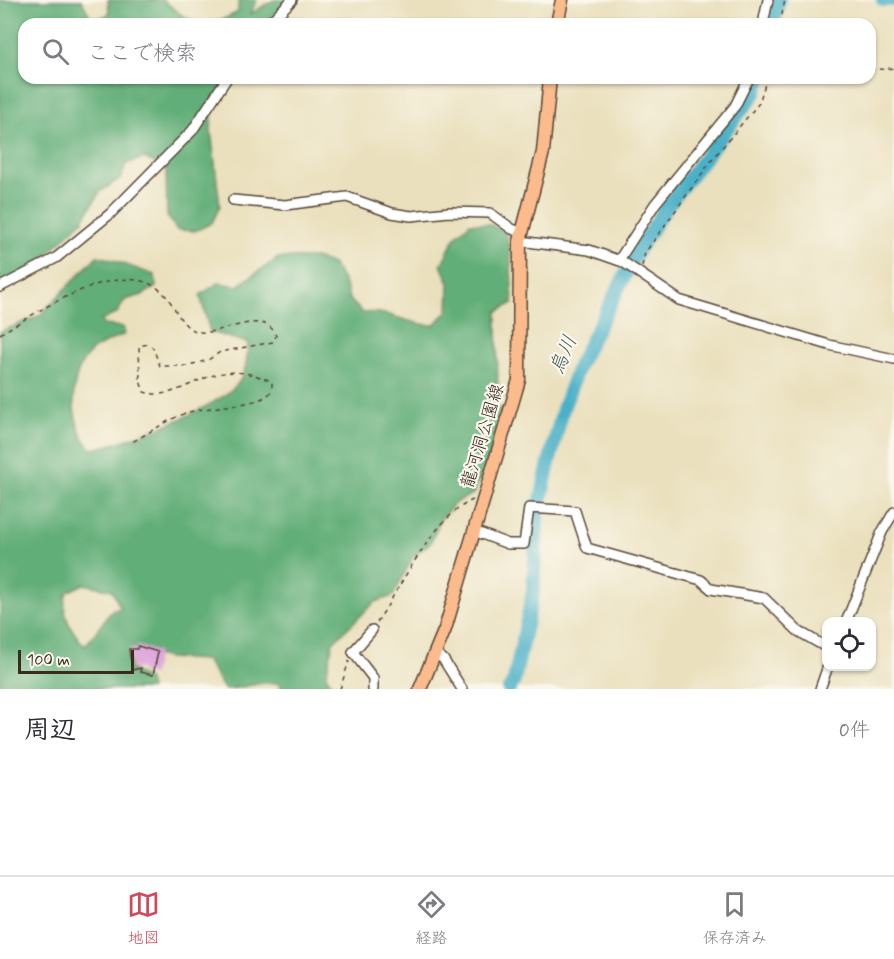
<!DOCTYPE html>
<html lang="ja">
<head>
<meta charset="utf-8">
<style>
	body { margin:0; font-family:Mynerve,"Klee One",sans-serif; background:#f2f2f3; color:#2b2b33 }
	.controls { position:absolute; right:18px; bottom:18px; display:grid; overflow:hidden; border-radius:12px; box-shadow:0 2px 4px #0004 }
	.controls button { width:54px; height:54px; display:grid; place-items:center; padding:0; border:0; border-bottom:2px solid #e1e1e2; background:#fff; color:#2b2b33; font:30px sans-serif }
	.scale { position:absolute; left:18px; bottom:15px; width:116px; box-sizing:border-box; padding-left:6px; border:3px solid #3b2a1e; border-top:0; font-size:16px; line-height:21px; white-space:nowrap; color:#3b2a1e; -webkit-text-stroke:4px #fbf7ec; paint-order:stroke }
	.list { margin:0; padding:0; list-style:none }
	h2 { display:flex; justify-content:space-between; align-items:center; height:78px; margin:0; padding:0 24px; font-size:26px }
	h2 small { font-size:20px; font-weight:400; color:#7c7c81 }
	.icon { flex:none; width:33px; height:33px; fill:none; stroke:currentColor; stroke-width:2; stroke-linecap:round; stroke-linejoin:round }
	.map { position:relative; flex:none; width:894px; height:689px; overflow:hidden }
	.search { position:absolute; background:#fff; box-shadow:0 2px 4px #0004; left:18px; right:18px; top:18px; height:66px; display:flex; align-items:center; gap:15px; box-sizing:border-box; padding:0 21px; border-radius:18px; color:#7c7c81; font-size:22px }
	.sheet { height:186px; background:#fff }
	nav { display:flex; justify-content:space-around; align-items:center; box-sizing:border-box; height:84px; border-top:2px solid #e1e1e2; background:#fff; font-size:16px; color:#7c7c81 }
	nav a { display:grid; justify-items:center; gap:3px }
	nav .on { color:#d1495b }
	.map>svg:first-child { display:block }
</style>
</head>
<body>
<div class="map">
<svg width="894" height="689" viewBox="0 0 894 689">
	<rect width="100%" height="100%" fill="#fbf7ec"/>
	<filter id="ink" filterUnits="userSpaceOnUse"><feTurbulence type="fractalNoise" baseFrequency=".0167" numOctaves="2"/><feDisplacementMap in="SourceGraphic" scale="12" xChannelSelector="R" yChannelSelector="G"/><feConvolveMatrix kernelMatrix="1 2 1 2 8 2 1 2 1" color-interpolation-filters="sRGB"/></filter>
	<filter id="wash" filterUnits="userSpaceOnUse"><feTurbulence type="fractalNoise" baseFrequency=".008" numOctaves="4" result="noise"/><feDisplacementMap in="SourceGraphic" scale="24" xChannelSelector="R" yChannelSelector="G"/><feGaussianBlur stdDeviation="1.35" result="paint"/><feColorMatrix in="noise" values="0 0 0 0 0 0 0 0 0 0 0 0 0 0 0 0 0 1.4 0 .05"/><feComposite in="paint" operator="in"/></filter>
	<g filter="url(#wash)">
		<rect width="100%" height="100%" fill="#eae0bd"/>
		<path fill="#62ae78" stroke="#4e6c4b" stroke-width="1.5" fill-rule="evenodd" d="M0,0H81L93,21L109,14L108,0H163C192,24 201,32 238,12V0H257L250,14L274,0H290L263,24H24V78H227L213,104L211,130L220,206L212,223L195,231L177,230L167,216L166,168L144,158L126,164L121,178L100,192L82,221L23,278L0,287Z
			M470,223L489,224L506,232L510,249L513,303L497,312L498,408L508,410L502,431L474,493L455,503L440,520L431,542L413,557L393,596L375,602L333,642L326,676L335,689H282L278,683C258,681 243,689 224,689L206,660L167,658L143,651L129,652L130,669L149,681L150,689H0V332L39,316L97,256C118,260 135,269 155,275L156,287L142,295L125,300L117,313L101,321L103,325L123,327L125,334C114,339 101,344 92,351C66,373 69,428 92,449C123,444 226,406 241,379C247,368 247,355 248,343L210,332L200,295L218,283L237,286L278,258H315L333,264L344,282L350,300L363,313C392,310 406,325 434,325L448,311L449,283L441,265L456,236ZM84,584L112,590L121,609H113L85,646C70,630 60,613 67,592Z"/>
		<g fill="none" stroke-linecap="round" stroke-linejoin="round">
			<path stroke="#48b0c7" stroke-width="14" d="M883,0H894
				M773,24L779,0
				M509,689L514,681L533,592L537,518L548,467L563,409L579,364L638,250L667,206L755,93L760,78"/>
		</g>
		<g id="blocks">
			<path fill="#dda4da" d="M138,646L158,652L153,675L140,672L141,668L132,670L129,649H137Z"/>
		</g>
	</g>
	<g filter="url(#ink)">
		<use href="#blocks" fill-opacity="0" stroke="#554536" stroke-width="1.5"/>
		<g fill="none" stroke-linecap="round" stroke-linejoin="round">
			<defs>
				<path id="minor" d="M268,24L292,0
					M763,24L768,0
					M233,200L285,205L347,197L392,213L411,216L449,212L490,213L512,229L521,232
					M520,241L589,250L623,262L679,300L829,345L894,359
					M619,260L655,204L735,106L749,78
					M0,287L56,258L110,214L192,131L227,78
					M474,531L508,544H524L529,508L575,511L587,548L701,580L711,589L764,598L798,631L826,647
					M846,622L882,532L894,512
					M372,630L353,652L373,678V689
					M435,653L443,659L462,689
					M820,689L828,666"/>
				<path id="major" d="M557,24L562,0
					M420,689L445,629L519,380L520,241L543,152L550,78"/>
			</defs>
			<use href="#minor" stroke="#554536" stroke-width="12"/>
			<use href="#major" stroke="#554536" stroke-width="15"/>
			<path stroke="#554536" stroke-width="1.5" stroke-dasharray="4.5 4.5" stroke-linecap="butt" d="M780,24L785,0
				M870,70L894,68
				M642,266L645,253L711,161L759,103L767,78
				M0,334C38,312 126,251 165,295C177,308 181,330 201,332C221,335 266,307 276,336L273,342L220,352L208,360L186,366H160L153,348L148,344L139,346L140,381L144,392C185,405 209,351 272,382C272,387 272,392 268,395C255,406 207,406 186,413C167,420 149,433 132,442
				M377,622C401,587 433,517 473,500
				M340,689L349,661"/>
			<use href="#minor" stroke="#fff" stroke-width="9"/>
			<use href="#major" stroke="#fbbb8d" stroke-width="12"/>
		</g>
	</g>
	<g text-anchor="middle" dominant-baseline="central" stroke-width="4.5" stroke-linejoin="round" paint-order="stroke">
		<g font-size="18" fill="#3b2a1e" stroke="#fbf7ec">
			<text transform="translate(483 436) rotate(-73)">龍河洞公園線</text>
		</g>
		<g font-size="20" font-style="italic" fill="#405959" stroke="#fbf7ec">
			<text transform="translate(564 355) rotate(-67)">烏川</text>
		</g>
	</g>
</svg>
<div class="controls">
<button><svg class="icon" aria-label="locate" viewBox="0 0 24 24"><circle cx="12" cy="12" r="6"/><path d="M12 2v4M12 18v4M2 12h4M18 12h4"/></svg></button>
</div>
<div class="scale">100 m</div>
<div class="search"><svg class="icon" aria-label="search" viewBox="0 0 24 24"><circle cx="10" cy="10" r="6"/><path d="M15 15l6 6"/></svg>ここで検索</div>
</div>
<section class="sheet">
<h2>周辺<small>0件</small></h2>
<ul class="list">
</ul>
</section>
<nav>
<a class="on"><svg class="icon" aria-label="map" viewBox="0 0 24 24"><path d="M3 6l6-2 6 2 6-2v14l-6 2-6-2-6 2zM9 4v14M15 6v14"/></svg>地図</a>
<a><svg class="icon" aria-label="directions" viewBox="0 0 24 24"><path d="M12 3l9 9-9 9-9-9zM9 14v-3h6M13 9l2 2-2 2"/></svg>経路</a>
<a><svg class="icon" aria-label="saved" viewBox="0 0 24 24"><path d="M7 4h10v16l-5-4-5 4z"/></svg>保存済み</a>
</nav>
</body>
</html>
